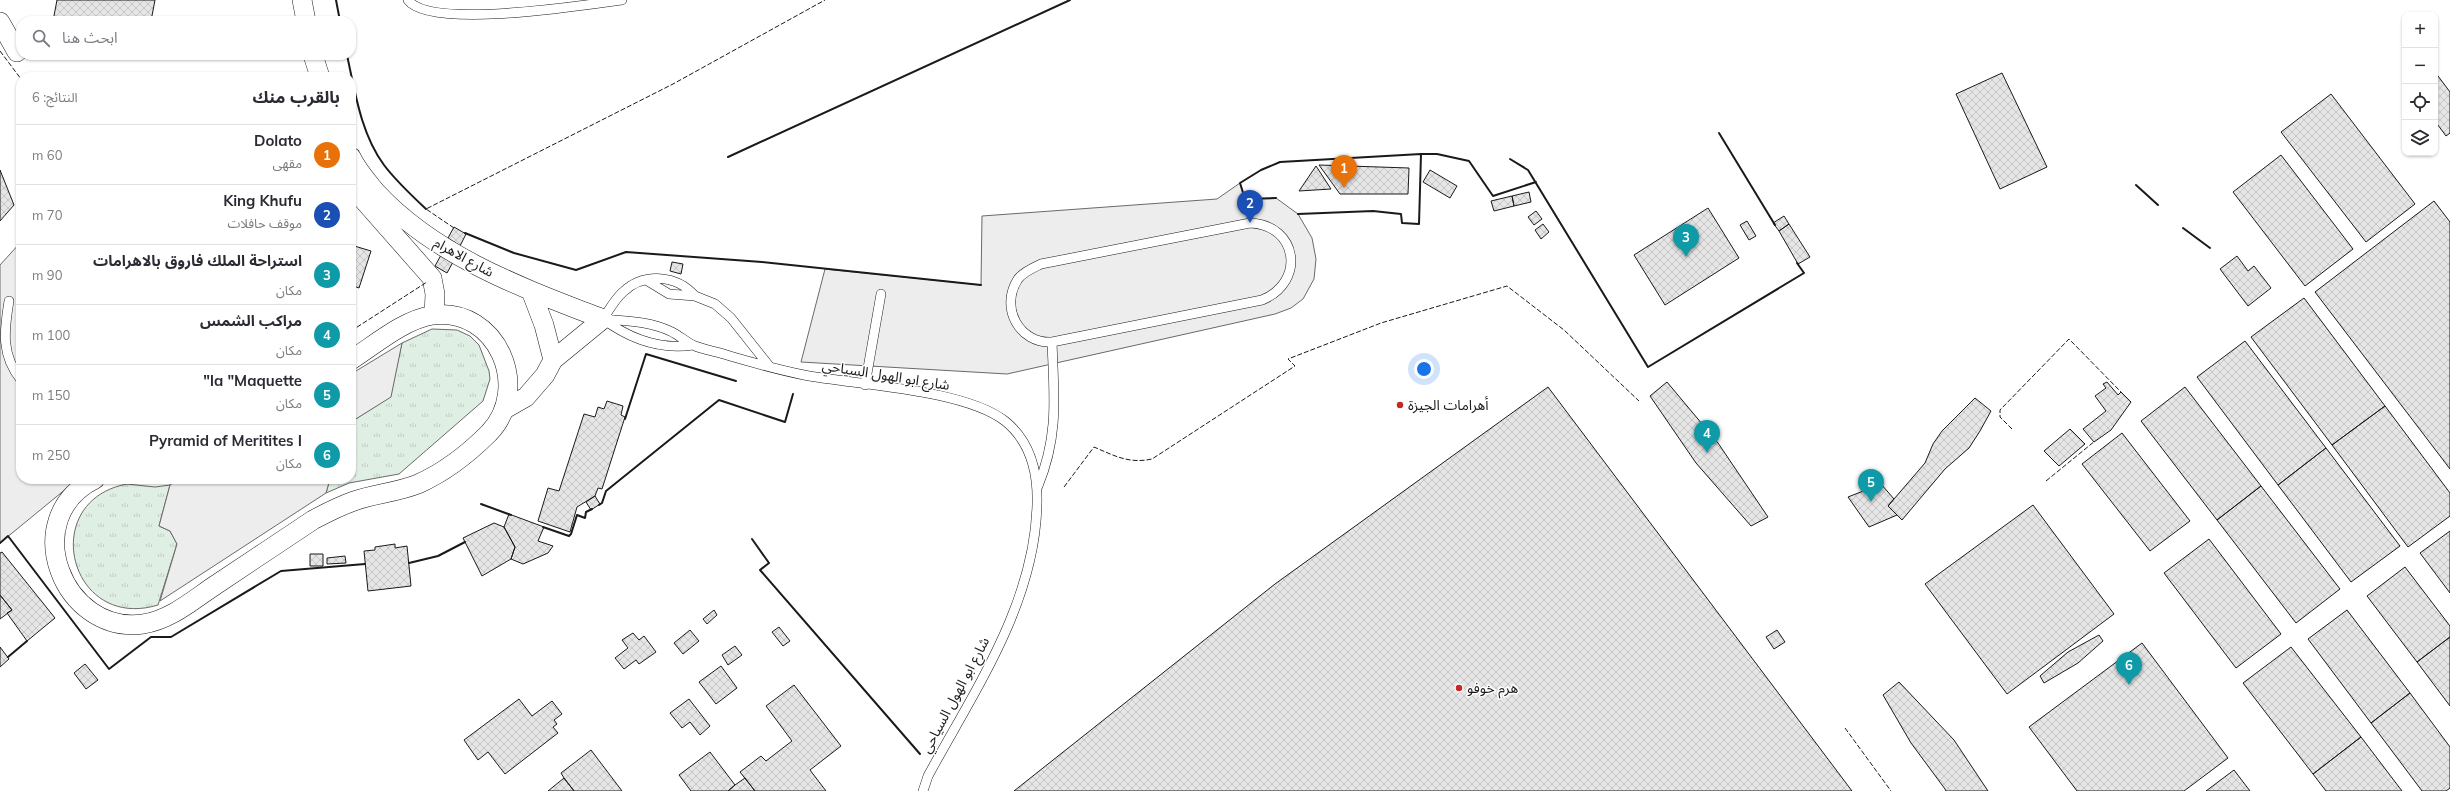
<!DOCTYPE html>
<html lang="ar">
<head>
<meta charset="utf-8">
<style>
	body { margin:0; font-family:Mulish,"Noto Sans Arabic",sans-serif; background:#f2f2f3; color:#2b2b33; direction:rtl }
	.controls { position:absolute; right:12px; top:12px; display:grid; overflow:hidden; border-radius:8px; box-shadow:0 1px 3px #0004 }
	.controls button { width:36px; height:36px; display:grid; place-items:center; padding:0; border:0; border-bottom:1px solid #e1e1e2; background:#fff; color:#2b2b33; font:20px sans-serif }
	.you { position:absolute; left:1424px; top:369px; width:14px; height:14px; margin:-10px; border:3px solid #fff; border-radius:50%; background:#1a73e8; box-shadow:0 0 0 6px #1a73e833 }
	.badge { display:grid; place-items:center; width:26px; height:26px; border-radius:50%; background:#c62828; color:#fff; font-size:13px; font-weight:700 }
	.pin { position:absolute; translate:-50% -33px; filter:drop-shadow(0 1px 2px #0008) }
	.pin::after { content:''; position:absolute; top:21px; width:14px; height:12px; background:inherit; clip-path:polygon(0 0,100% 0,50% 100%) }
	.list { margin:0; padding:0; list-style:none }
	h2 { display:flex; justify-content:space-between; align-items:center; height:52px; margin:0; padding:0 16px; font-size:17px }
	h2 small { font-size:13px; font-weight:400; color:#7c7c81 }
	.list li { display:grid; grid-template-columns:26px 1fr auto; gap:12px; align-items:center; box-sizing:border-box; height:60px; padding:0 16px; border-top:1px solid #e1e1e2 }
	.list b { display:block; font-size:15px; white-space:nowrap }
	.list p { margin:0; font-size:13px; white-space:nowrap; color:#7c7c81 }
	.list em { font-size:13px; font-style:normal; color:#7c7c81 }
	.icon { flex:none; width:22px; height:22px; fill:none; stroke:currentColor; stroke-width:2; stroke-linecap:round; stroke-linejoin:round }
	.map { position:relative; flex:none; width:2450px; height:791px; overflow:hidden; direction:ltr }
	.search { position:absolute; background:#fff; box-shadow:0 1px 3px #0004; left:16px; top:16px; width:340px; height:44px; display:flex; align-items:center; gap:10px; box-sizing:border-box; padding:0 14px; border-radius:16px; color:#7c7c81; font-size:15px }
	.panel { position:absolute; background:#fff; box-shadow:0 1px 3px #0004; left:16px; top:72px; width:340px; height:412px; border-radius:16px; direction:rtl }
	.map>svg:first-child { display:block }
</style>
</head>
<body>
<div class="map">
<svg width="2450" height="791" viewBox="0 0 2450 791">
	<defs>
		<pattern id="grass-tufts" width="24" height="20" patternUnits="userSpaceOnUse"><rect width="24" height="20" fill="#e0efe3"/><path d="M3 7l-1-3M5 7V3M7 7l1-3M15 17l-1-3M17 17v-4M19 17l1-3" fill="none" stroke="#c0ccc2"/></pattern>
		<pattern id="building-cross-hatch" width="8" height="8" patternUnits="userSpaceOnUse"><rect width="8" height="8" fill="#e6e6e6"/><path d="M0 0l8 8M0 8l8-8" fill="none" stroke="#c5c5c5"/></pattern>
	</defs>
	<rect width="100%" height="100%" fill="#fff"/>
	<path fill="url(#grass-tufts)" stroke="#6a6a6a" d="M432,329L457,330L470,336L479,345L489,371L490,379L483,401L399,474L349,483L326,493L330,479H351V422L390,397L402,343Z
		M127,484L155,487L170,485L159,526L170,531L177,544L158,605C69,632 37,501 127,484Z"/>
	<path fill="#ededed" stroke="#6a6a6a" d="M1240,183L1245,199L1276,198L1298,214L1312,238L1316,259L1314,279L1303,299L1291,308L1275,314L1007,374L801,362L825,269L981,285L982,216L1217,199Z
		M21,242V479H78L0,543V265Z
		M402,343L391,397L351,422V374Z
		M179,479H330L326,493L160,601L177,544L170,531L159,526L170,485Z"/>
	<path fill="url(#building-cross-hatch)" stroke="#1a1a1a" d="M57,0H155L151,21H53Z
		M2435,72L2450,92V133L2446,136L2435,121Z
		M2002,73L2047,167L2000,189L1956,94Z
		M2331,94L2415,204L2366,242L2281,132Z
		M2281,155L2353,249L2305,286L2233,192Z
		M1319,165L1409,168L1408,194H1340Z
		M1316,166L1331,189L1299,191Z
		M0,170L14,205L0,221Z
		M1430,170L1457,186L1450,198L1423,182Z
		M1529,192L1531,202L1514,206L1512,196Z
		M1512,196L1514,206L1494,211L1491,201Z
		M2434,201L2450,222V469L2315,292Z
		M1708,208L1739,258L1665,305L1634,255Z
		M1536,211L1542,219L1534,225L1528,217Z
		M1784,216L1789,224L1779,231L1773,223Z
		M1747,221L1756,236L1749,240L1740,225Z
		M1543,224L1549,232L1541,239L1535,230Z
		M1789,224L1810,257L1798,264L1779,231Z
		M454,227L466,234L460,246L448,238Z
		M351,245L371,251L359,288L351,285Z
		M441,255L453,262L447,273L435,266Z
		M2237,256L2248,271L2254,266L2271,288L2248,306L2220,269Z
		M672,262L683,264L681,274L670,271Z
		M2304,298L2385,406L2332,445L2251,337Z
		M2245,341L2326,448L2278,485L2197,377Z
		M1667,382L1718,443L1768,517L1751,526L1696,463L1650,396Z
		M2107,382L2118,395L2121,392L2131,402L2111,430L2094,442L2083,429L2106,411L2095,396L2106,388L2103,384Z
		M1548,387L1852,791H1014L1275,584Z
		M2185,387L2261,486L2217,520L2141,421Z
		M1975,398L1991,411L1980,431L1969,448L1945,469L1902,520L1888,506L1925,463L1933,444L1942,431Z
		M607,401L623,406L621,415L625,417L602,489L598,488L595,496L577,507L570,532L538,521L548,488L559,491L584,414L595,417L598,407L604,409Z
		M2385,406L2450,493V516L2408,547L2332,445Z
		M2070,429L2085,444L2059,466L2044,451Z
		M2122,433L2190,521L2150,551L2082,464Z
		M2326,448L2400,546L2351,582L2278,485Z
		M1881,484L1894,499L1888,506L1897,515L1869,527L1848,497Z
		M2261,486L2340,589L2296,623L2217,520Z
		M595,496L600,504L591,510L586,502Z
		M2033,505L2114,614L2007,694L1925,584Z
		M509,514L544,527L538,541L553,546L548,553L523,564L511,559L515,547L504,527Z
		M494,523L504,527L515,547L511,559L482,576L463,538Z
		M2450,531V593L2420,553Z
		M2209,539L2281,634L2236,668L2164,573Z
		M395,544V548L407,546L411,586L368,591L364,551L375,550V547Z
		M2,552L55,618L27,641L7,613L12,610L0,595V553Z
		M310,554H323V566H310Z
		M345,556L346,563L327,564V558Z
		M2405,567L2450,626V637L2417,662L2367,596Z
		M0,595L12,610L0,619Z
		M714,610L717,615L707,624L703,619Z
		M2347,610L2410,693L2371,723L2308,639Z
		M779,627L790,641L783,646L772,632Z
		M690,630L699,641L683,654L674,643Z
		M1777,630L1785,642L1774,649L1766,637Z
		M633,633L639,640L644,636L656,652L639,664L636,660L624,669L615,658L628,648L622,640Z
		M2099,635L2103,641L2078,663L2044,683L2040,676L2068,652Z
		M2450,637V706L2417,662Z
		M2142,643L2228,758L2184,791H2077L2029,727Z
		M735,646L742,655L728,665L722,655Z
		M0,647L9,659L0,667Z
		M2291,647L2361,737L2313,774L2243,683Z
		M85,664L98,680L86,689L74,673Z
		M721,666L737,688L716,704L699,682Z
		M1899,682L1954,740L1988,791H1946L1945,789L1911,743L1883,695Z
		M794,685L841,746L810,770L826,791H755L740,772L761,756L766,761L792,741L766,706Z
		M2410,693L2450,747V788L2446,791H2422L2371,723Z
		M519,699L532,716L552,701L562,714L554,720L557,724L553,727L558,733L505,774L488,752L478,760L464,740Z
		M689,699L710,726L700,735L690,722L682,728L670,713Z
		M2361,737L2402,791H2326L2313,774Z
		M591,750L622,791H574L564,778L561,773Z
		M710,752L735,785L728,791H691L679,775Z
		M2234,770L2250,791H2206Z
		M564,778L574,791H548Z
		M745,778L755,791H728L735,785Z"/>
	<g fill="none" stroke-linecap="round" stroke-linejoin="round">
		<defs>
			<path id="lane" d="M408,0C430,30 585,5 622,0
				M1250,223C1298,225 1306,282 1262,300L1052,342C1020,344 999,308 1018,279C1023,272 1033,268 1041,264Z
				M646,280L669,294L695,296L715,304L731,318L770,367
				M9,301C4,331 1,355 21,380
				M603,319C626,321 649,321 670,331C679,335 686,342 695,346C705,350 718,352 730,356C754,363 779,370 804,375C857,385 964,389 1005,421C1031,442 1038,472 1037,504C1035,604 974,691 928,776L923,791
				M603,319C609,310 615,299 623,292C644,272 677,275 695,296
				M603,319C630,339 660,350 693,345
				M865,385L881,294
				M1038,486C1059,435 1054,396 1052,342"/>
			<path id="street" d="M302,0L306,21
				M0,22L17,52
				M313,55L320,77
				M351,157C357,170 367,181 376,192C436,257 523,288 603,319
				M353,162L354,183L358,194L432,278L435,294L434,315
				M531,291L544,325L553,360
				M505,409L526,397L545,375L553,360L603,319
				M95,479C17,518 63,635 143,624C171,620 194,599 217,584C249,563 281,541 313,520C326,513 340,506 354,501C375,494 398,492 418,484C445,472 469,453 489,433C532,388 497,307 433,315C403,320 376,344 351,360"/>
		</defs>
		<use href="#lane" stroke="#1a1a1a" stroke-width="10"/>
		<use href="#street" stroke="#1a1a1a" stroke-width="20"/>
		<use href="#lane" stroke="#fff" stroke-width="9"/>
		<use href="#street" stroke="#fff" stroke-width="19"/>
		<path stroke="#1a1a1a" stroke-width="1" stroke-dasharray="5 2" stroke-linecap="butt" d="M0,51L21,79
			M454,228L426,209L673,84L825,0
			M351,331L427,282
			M2012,429L2000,417V410L2069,339L2122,393
			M2046,481L2095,441
			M1064,487L1094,447C1115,456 1129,464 1152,459L1295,366L1288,359L1381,323L1507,286L1564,330L1639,401
			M1845,728L1891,791"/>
		<path stroke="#1a1a1a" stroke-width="2" d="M336,0L340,21
			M347,55C355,92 361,134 384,165C396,181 411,195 426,209
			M1719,133L1775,225
			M1421,154H1437L1469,161L1493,196L1536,182
			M728,157L1070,0
			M1510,159L1528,170L1648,367L1804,273L1797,263
			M2136,185L2158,205
			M1276,198L1245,199L1240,183L1261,170L1280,162L1421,154L1419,224L1402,223L1401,214L1373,211L1298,214
			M2183,228L2210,248
			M465,233L514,253L576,270L626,252L762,262L981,285
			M625,419L646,354L736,381
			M481,504L511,515
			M599,505L602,503L606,491L719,400L785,422L793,394
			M543,527L569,536L571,534L577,515L585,518L586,512L592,509
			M752,539L769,563L760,570L920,754
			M0,543L8,536L109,669L151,637H171L281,571L365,564
			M409,563L438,556L465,542
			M8,657L27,641"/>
	</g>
	<g fill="#c62828" stroke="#fff" stroke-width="1.5">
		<circle cx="1400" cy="405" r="4"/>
		<circle cx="1459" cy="688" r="4"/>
	</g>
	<g text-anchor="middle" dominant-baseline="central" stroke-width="3" stroke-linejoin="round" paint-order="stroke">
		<g font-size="14" fill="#1a1a1a" stroke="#fff">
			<text transform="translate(464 257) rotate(29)">شارع الاهرام</text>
			<text transform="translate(886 375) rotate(9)">شارع ابو الهول السياحي</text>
			<text transform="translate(955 695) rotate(-62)">شارع ابو الهول السياحي</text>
		</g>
		<g font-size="14" fill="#1a1a1a" stroke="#fff" text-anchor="start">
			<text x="1408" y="405">أهرامات الجيزة</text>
			<text x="1467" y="688">هرم خوفو</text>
		</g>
	</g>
</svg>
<div class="controls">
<button>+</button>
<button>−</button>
<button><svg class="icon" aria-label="locate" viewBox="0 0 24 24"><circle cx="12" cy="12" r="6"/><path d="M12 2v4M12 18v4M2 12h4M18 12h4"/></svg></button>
<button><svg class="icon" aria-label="layers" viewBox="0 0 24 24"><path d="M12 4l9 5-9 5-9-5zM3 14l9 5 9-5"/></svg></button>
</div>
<div class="you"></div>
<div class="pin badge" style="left:1344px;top:188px;background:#e8710a">1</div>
<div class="pin badge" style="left:1250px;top:223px;background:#1a4fb4">2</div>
<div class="pin badge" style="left:1686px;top:257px;background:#0f9aa8">3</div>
<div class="pin badge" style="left:1707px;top:453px;background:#0f9aa8">4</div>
<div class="pin badge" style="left:1871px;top:502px;background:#0f9aa8">5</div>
<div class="pin badge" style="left:2129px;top:685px;background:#0f9aa8">6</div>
<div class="search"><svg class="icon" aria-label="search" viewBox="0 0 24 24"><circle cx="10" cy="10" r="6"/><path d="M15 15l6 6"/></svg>ابحث هنا</div>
<section class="panel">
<h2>بالقرب منك<small>النتائج: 6</small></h2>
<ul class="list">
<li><span class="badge" style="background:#e8710a">1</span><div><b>Dolato</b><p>مقهى</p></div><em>60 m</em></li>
<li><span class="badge" style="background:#1a4fb4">2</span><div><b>King Khufu</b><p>موقف حافلات</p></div><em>70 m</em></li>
<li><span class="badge" style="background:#0f9aa8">3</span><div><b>استراحة الملك فاروق بالاهرامات</b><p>مكان</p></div><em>90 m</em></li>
<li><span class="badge" style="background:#0f9aa8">4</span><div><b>مراكب الشمس</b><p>مكان</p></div><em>100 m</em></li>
<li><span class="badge" style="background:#0f9aa8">5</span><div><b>la &quot;Maquette&quot;</b><p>مكان</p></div><em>150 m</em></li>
<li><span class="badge" style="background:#0f9aa8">6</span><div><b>Pyramid of Meritites I</b><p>مكان</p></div><em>250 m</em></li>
</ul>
</section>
</div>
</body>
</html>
